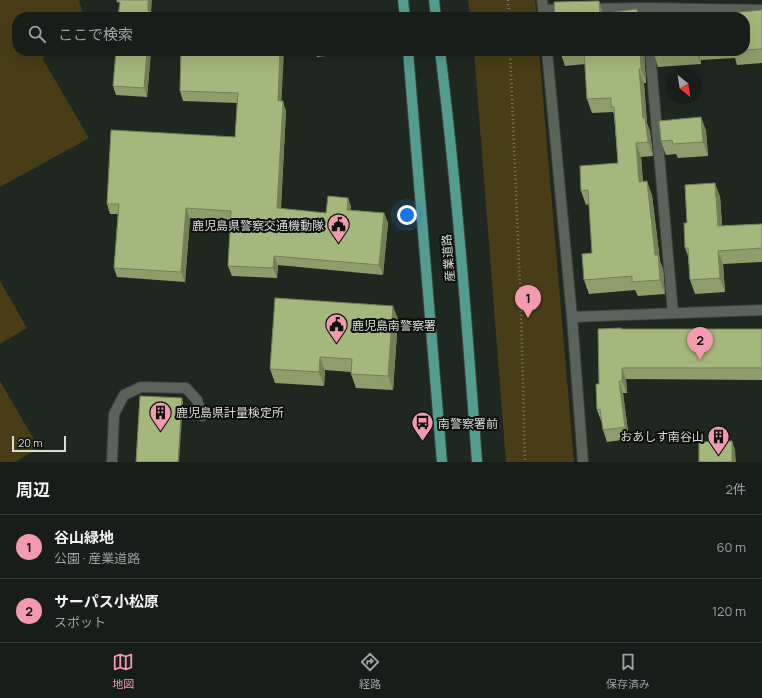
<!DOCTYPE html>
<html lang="ja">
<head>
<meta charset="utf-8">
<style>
	body { margin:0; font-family:Manrope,"Noto Sans JP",sans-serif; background:#202622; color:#f1f3f6 }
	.compass { position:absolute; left:666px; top:68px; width:36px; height:36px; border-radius:50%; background:#171d19; box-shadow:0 4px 16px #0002; rotate:150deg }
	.scale { position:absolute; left:12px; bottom:10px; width:54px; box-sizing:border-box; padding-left:4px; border:2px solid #d8ddd9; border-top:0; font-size:11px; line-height:14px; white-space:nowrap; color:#d8ddd9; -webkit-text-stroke:3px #0c0f0c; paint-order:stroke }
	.you { position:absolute; left:407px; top:215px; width:14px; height:14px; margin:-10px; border:3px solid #fff; border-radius:50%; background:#1a73e8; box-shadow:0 0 0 6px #1a73e833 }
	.badge { display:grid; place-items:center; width:26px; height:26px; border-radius:50%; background:#f29aae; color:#111; font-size:13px; font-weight:700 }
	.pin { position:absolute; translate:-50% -33px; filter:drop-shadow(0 1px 2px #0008) }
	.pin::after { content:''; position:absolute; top:21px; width:14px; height:12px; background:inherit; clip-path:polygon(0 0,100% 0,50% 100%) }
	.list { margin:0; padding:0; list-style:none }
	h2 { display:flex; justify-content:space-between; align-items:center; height:52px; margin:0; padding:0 16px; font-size:17px }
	h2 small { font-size:13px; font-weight:400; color:#9ea2a2 }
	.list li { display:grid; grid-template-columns:26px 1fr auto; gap:12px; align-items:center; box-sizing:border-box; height:64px; padding:0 16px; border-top:1px solid #363b38 }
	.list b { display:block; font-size:15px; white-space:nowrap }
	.list p { margin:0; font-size:13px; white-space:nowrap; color:#9ea2a2 }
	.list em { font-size:13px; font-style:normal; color:#9ea2a2 }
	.icon { flex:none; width:22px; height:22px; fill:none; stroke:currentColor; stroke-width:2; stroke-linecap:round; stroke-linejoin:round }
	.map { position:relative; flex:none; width:762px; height:462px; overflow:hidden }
	.search { position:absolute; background:#171d19; box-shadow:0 4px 16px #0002; left:12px; right:12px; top:12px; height:44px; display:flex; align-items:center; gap:10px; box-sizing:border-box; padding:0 14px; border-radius:16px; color:#9ea2a2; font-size:15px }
	.sheet { height:180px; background:#171d19 }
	nav { display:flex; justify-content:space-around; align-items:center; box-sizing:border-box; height:56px; border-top:1px solid #363b38; background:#171d19; font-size:11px; color:#9ea2a2 }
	nav a { display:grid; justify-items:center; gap:2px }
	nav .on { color:#f29aae }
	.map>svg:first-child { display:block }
</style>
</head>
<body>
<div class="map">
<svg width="762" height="462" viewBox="0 0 762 462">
	<rect width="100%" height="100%" fill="#1f2721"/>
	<path fill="#483d17" d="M0,0H79L84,17H17V51H52L42,58L89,138L0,187Z
		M468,0H535L537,17H470Z
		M474,51H539L574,462H506Z
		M0,281L27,328L0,344Z
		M0,381L39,448L15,462H0Z"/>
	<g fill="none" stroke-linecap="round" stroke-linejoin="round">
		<defs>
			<path id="minor" d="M542,0L544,17
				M589,9L646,8L762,10
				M543,10L567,9
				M547,51L572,317L583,462
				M650,51L673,313
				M572,317L762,310
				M112,462L114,414L124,395L141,387L186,388L197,400L202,416"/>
			<path id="major" d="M403,0L405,17
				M434,0L436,17
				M408,51L442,462
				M440,51C457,187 467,325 477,462"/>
		</defs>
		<use href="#minor" stroke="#3b413c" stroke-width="12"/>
		<use href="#major" stroke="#3b413c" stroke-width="12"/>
		<path stroke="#747b76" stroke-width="2.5" stroke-dasharray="1 3" stroke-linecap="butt" d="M508,0L509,17
			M510,51L521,310L525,462"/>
		<use href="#minor" stroke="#59625b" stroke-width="10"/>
		<use href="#major" stroke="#539d90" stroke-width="10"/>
	</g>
	<path fill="#8d9d6b" d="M762,10V63L737,65L735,58L701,60V64L658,67L653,51H745V17Z
		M151,51L147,97L116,95L113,86Z
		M181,51L282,101L286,111L281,209L326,213L348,198L351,207V210L384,213L388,223L383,275L278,265L277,278L232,276L228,266L231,220L190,218L185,282L117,277L114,268L118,214H110L107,204L235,137L237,103L183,101L180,91Z
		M315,51H354V53L317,57Z
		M560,51H644L646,83H644L647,123L650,131L653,156L641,157L643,182L652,195L660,261L663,269L665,294L638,296L635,290L589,294L584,280L592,253L589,204L586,205L581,191L618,163L614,115L613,112L592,113L587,99L585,64L565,66Z
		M701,117L706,131L708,156L678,158L676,154L666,155L661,141Z
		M720,196L722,226L762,224V262L723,264L725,292L695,294L690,280L688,256L685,248L687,223Z
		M398,319L393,390L356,388L351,374V372L325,370L324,386L275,383L270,369Z
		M621,329H762V380L626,379L627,393H623L629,439L607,442L603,430L602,421H601L597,410L599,384Z"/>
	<path fill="#738057" d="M148,0H152L151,13L153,17H150L148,11Z
		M599,1L604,15L600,14Z
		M637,9L640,17H638Z
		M147,51H151L147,97L144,88Z
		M280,51H284L281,111L278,101Z
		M640,51H644L646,83L641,69Z
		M696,51H697L701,60V64Z
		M639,69L644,83L647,123L650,131L653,156L648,142L643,118Z
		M283,101L286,111L280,218L277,208Z
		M701,117L706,131L708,156L703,142Z
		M636,143L641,157L644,196L639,182Z
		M647,181L652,195L660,261L663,269L665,294L660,280L655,255Z
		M715,183L720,196L723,240L718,226Z
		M348,198L351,207L350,220L347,210Z
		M186,208L190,218L185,282L181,272Z
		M384,213L388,223L383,275L379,265Z
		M718,251L723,264L725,292L720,278Z
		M274,256L278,265L277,278L273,268Z
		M393,306L398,319L393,390L388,376Z
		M320,357L325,370L324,386L319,372Z
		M622,368L626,379L627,393L622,381Z
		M619,381L623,393L629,439L625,427Z
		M182,398L183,402L179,462H178Z
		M732,441L735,450L736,462H732Z"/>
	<path fill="#a4b77c" stroke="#738057" d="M117,0H148V11H151L150,17H118L120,2H117Z
		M599,1L600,14L637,9L638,17H555L554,2Z
		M762,10V49L745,50V17H730L729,13Z
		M218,13L281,15V17H218Z
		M116,51H147L144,88L113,86Z
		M181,51H280L278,101H283L277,208L326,213L328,196L348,198L347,210L384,213L379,265L274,256L273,268L228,266L231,211L186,208L181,272L114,268L119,204H107L111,130L235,137L238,93L180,91Z
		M560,51H574L560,52Z
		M584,51H640L641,69H639L643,118H645L648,142L636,143L639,182L647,181L655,255H658L660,280L632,282V276L584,280L582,254L592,253L588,190L581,191L580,166L618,163L614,107H611V98L587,99Z
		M653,51H682L653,53Z
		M701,117L703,142L673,144L672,140L661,141L659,121Z
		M715,183L718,226L762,224V248L718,251L720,278L690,280L688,248H685L684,223H687L685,185Z
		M275,298L393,306L388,376L351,374L352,359L320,357L319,372L270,369Z
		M621,328V329H762V368H622V381H619L625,427L603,430L600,409L597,410L596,384H599L598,329Z
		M140,396L182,398L178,462H136Z
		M732,441V462H699V442Z"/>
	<defs>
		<symbol id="civic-pin" viewBox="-11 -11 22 30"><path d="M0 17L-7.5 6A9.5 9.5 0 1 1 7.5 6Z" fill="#f29aae" stroke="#0c0f0c"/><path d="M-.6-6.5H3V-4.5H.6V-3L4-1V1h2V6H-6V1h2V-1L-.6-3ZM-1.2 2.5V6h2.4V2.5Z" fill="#111"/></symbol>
		<symbol id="building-pin" viewBox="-11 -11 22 30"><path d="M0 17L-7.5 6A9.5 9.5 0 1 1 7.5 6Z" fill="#f29aae" stroke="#0c0f0c"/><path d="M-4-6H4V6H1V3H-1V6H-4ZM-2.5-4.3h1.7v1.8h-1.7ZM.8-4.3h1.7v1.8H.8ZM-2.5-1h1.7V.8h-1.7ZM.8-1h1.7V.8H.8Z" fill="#111"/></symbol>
		<symbol id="bus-pin" viewBox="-11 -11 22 30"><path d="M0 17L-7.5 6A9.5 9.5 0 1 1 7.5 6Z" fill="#f29aae" stroke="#0c0f0c"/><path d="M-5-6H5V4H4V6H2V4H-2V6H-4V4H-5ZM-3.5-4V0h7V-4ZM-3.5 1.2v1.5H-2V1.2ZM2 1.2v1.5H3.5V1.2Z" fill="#111"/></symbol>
	</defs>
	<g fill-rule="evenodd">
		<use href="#civic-pin" x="326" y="212" width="25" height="34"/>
		<use href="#civic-pin" x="324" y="312" width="25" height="34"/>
		<use href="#building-pin" x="148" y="400" width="25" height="34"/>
		<use href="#bus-pin" x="410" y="410" width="25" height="34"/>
		<use href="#building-pin" x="706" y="424" width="25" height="34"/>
	</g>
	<g text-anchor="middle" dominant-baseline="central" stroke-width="4" stroke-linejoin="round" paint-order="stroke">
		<g font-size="12" fill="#d8ddd9" stroke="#0c0f0c" text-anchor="start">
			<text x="324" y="225" text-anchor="end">鹿児島県警察交通機動隊</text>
			<text x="352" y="325">鹿児島南警察署</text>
			<text x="176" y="412">鹿児島県計量検定所</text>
			<text x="438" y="423">南警察署前</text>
			<text x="704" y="436" text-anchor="end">おあしす南谷山</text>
		</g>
		<g font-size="12" fill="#d8ddd9" stroke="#0c0f0c">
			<text transform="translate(448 258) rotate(-95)">産業道路</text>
		</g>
	</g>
</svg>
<svg class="compass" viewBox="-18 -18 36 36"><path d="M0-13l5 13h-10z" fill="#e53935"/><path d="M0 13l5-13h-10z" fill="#9ea2a2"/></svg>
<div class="scale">20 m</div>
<div class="you"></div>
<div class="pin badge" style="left:528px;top:318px">1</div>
<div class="pin badge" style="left:700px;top:360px">2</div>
<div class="search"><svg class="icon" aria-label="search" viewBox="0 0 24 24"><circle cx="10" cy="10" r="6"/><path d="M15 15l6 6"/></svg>ここで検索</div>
</div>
<section class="sheet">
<h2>周辺<small>2件</small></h2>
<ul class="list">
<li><span class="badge">1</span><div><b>谷山緑地</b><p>公園 · 産業道路</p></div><em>60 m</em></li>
<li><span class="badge">2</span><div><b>サーパス小松原</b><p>スポット</p></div><em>120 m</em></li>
</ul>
</section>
<nav>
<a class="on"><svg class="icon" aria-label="map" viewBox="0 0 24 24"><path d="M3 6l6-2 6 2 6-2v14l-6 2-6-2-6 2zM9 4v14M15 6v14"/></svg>地図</a>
<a><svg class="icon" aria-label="directions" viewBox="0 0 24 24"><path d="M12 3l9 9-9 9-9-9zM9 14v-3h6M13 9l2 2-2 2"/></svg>経路</a>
<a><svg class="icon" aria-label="saved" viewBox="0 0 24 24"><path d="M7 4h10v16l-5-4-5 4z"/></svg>保存済み</a>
</nav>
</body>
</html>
